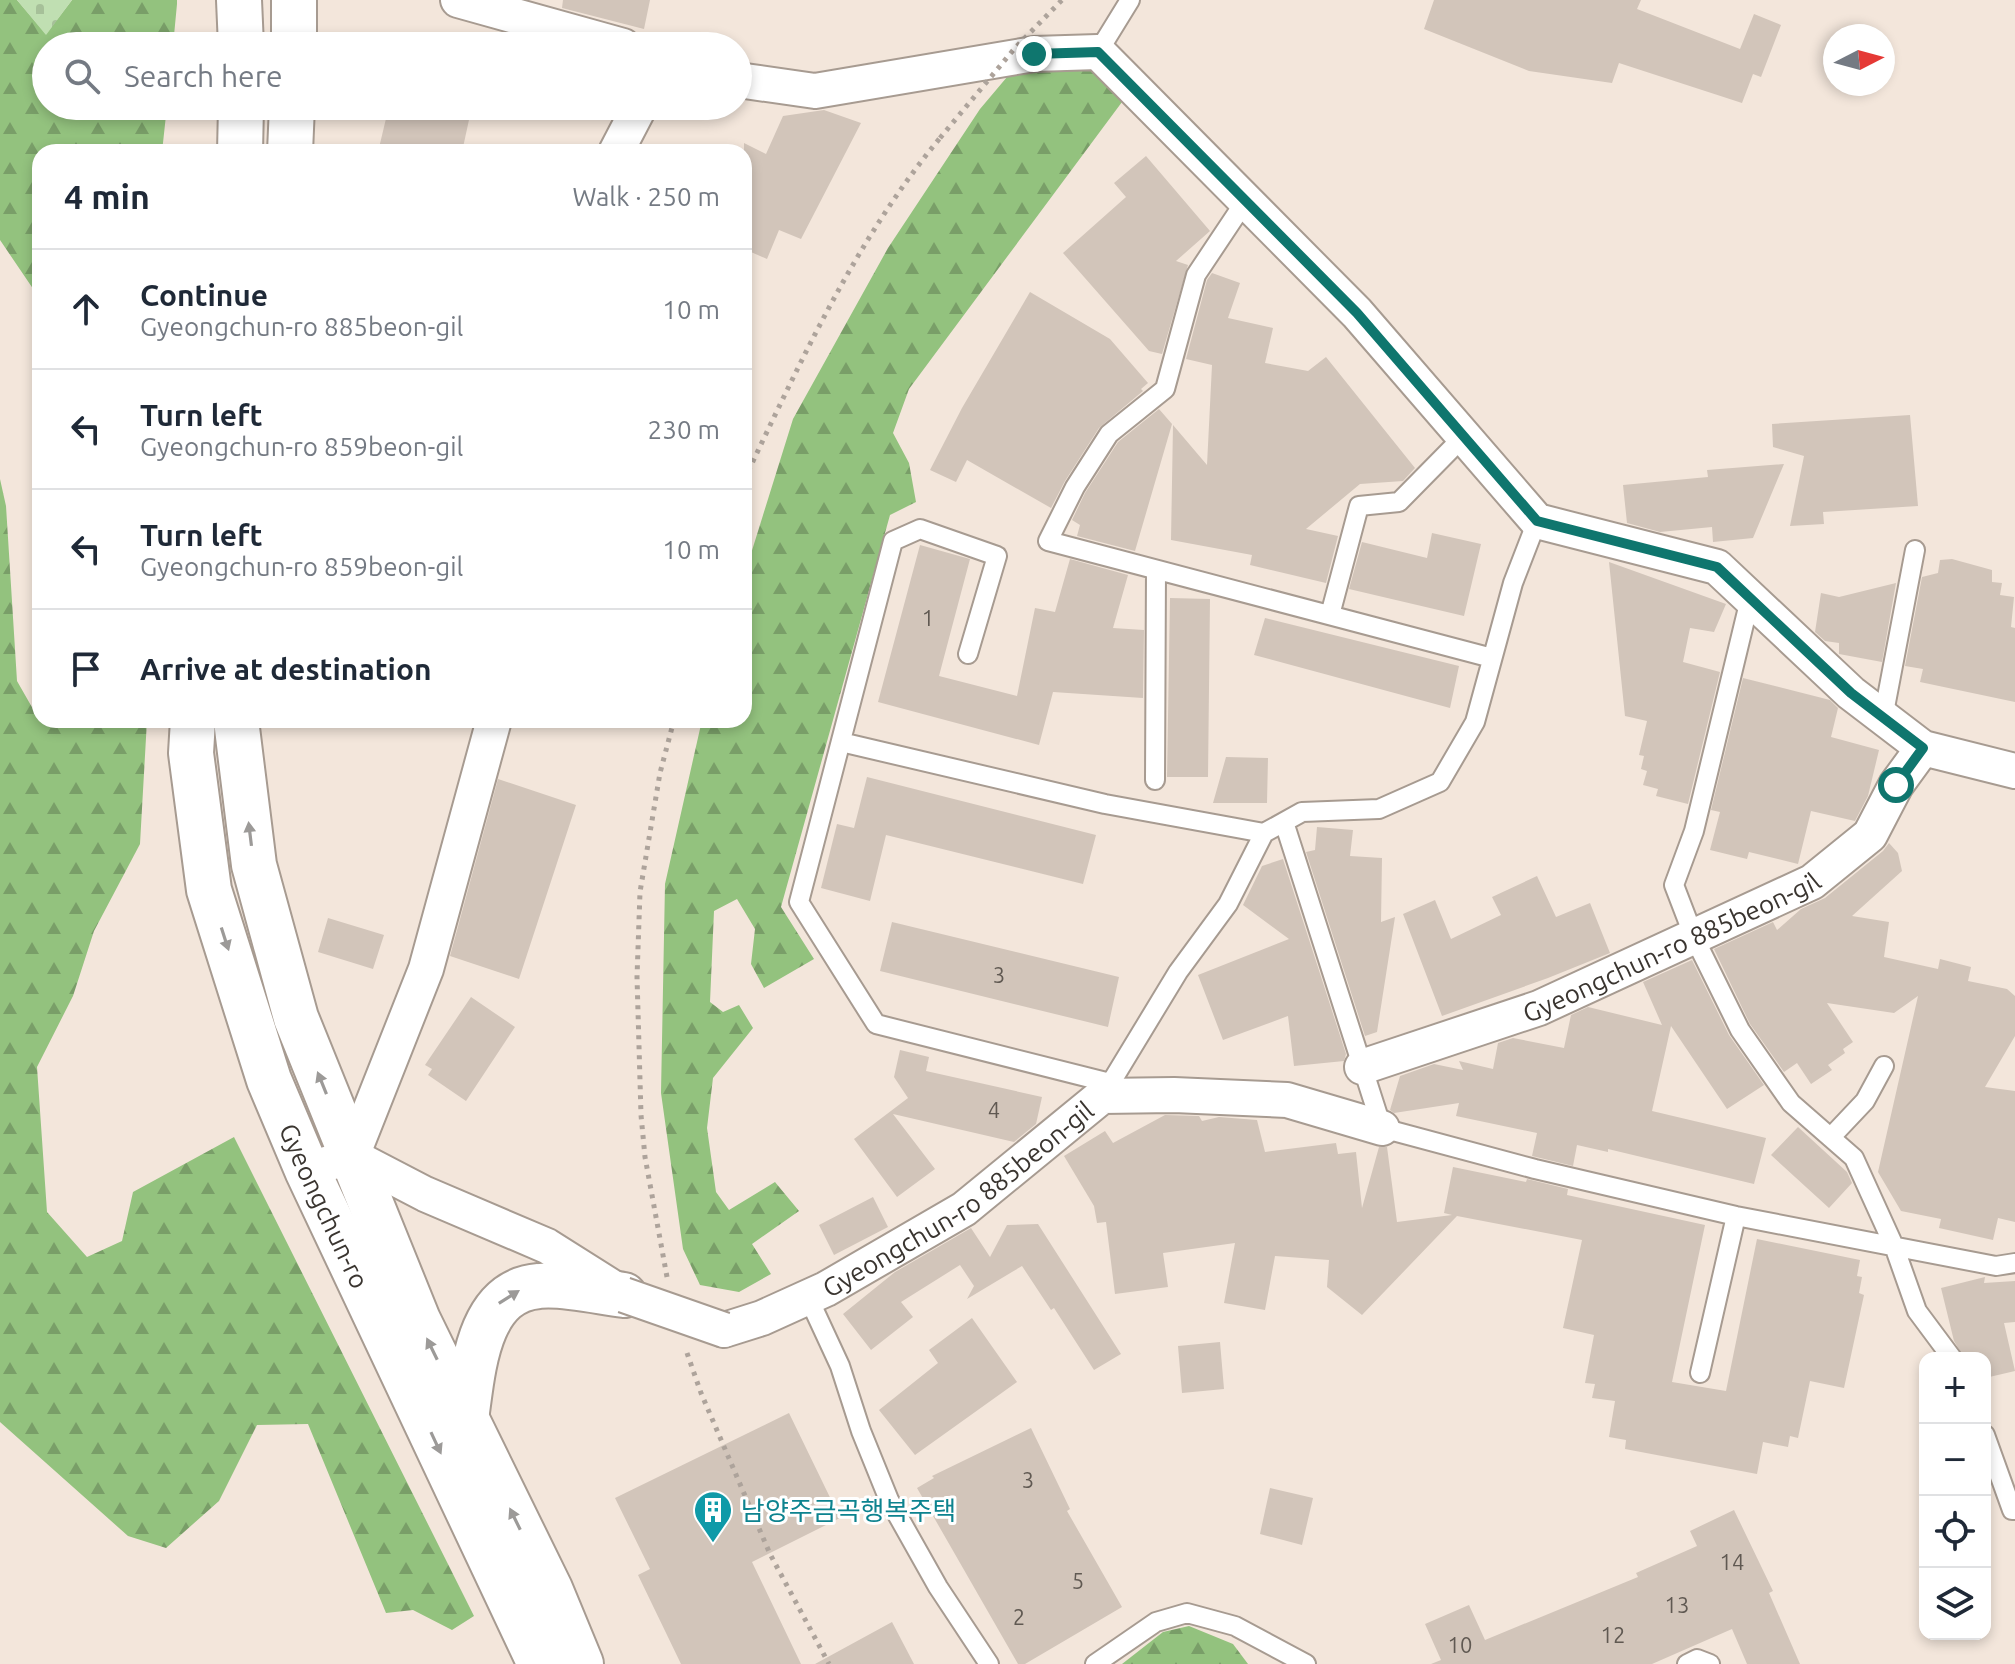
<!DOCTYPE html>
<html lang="en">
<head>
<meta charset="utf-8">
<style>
	body { margin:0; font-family:Ubuntu,"Noto Sans KR",sans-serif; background:#f6f6f7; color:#1f2937 }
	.controls { position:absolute; right:24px; bottom:24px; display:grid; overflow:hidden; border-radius:16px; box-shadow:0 4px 12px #0003 }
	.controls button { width:72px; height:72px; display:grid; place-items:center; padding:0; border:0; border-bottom:2px solid #e0e1e3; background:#fff; color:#1f2937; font:40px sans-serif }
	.compass { position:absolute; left:1823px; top:24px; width:72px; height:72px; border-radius:50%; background:#fff; box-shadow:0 4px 12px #0003; rotate:84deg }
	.stop { position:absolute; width:24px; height:24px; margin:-18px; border:6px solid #0f766e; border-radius:50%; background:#fff }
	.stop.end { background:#0f766e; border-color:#fff; box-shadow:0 2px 8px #0008 }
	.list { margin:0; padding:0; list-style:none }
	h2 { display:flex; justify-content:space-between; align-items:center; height:104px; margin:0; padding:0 32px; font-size:34px }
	h2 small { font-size:26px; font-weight:400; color:#747a83 }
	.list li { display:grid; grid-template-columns:52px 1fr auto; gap:24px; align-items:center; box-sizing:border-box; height:120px; padding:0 32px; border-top:2px solid #e0e1e3 }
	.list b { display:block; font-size:30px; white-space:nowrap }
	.list p { margin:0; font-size:26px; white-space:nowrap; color:#747a83 }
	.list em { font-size:26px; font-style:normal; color:#747a83 }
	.icon { flex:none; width:44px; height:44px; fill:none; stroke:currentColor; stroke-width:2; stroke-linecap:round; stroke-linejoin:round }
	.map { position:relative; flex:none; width:2015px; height:1664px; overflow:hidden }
	.search { position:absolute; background:#fff; box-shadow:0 4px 12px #0003; left:32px; top:32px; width:720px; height:88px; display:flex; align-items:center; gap:20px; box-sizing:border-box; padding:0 28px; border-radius:44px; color:#747a83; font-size:30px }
	.panel { position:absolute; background:#fff; box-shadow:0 4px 12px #0003; left:32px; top:144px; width:720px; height:584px; border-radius:24px }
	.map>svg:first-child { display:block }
</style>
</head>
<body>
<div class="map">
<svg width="2015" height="1664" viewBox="0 0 2015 1664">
	<defs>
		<pattern id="forest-firs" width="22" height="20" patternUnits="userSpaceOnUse" patternTransform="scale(2)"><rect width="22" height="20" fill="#93c27e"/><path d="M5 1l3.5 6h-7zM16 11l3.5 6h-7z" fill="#799e68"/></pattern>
		<pattern id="cemetery-stones" width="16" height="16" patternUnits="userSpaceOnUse" patternTransform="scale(2)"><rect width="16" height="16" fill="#c0dfb2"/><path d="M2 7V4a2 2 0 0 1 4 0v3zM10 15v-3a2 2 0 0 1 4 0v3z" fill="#a6c099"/></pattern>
	</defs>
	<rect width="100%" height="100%" fill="#f3e6db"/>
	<path fill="url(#forest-firs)" d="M0,0H17L46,34L72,0H177V4L173,46H46V106H167L162,152H40V299L0,240Z
		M1018,64L1087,67L1122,102L909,389L893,433L909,463L916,502L890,515L781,907L814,959L764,988L751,964L755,929L737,899L714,911L710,1002L723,1012L739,1005L753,1028L713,1078L707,1128L716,1192L729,1210L775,1182L799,1211L752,1244L771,1274L739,1292L700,1285L683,1249L661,1093L665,884L702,720H744V576L793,419L888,248L980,109Z
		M0,479L6,506L17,681L33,709L40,706V720H147L140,844L94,931L73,996L37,1067L47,1212L87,1257L122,1241L133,1192L234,1137L474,1616L452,1630L413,1610L386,1613L308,1424L257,1425L219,1501L166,1548L128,1536L0,1422Z
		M1189,1626L1233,1644L1248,1664H1122L1163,1632Z"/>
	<path fill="url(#cemetery-stones)" d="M17,0H72L46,35Z"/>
	<path fill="#d2c5ba" d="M563,0H650L644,29L562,8Z
		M1434,0H1641L1637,9L1740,49L1754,14L1781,25L1761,77L1753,74L1742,103L1619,63L1612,83L1529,71L1424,29Z
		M389,106H472L462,152H378Z
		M824,110L861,123L801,239L779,230L767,259L744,249V143L766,154L783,116Z
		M1146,156L1210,231L1176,261L1188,265L1162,354L1149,351L1063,253L1126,197L1114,183Z
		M1212,273L1240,283L1228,318L1273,328L1265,363L1308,371L1326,357L1415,468L1403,481L1360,484L1306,529L1338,536L1326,583L1250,565L1252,555L1171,540L1173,425L1207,465L1212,365L1186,359L1207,280Z
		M1030,292L1110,339L1148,383L1141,389L1143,391L1099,428L1065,481L1051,508L967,460L956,482L930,470L962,408Z
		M1159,409L1172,424L1135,551L1077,536L1080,525L1072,520L1085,493L1118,442Z
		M1910,415L1918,506L1823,512L1824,524L1790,526L1804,456L1773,447L1772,424Z
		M1784,464L1753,538L1713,542L1712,527L1660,532L1627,523L1623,485L1708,477L1707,470Z
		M1432,533L1481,544L1464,616L1349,589L1362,542L1427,558Z
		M920,545L970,559L939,676L1017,696L1035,608L1055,612L1070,559L1128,575L1113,628L1144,630L1143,698L1053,692L1039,745L878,702Z
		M1952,559L1992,570V582L2002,583L2000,595L2014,597L2011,627L2015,628V702L1920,682L1923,669L1905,666L1922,577L1938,573L1940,560Z
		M1609,562L1726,604L1714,632L1690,628L1683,662L1720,672L1688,804L1656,796L1658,789L1643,785L1647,771L1641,769L1644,756L1639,755L1647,721L1625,716Z
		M1896,583L1882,662L1839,654V643L1825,641L1815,632L1821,593L1839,597Z
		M1170,598L1210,599L1208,777H1167Z
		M1265,618L1459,666L1450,708L1254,655Z
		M1743,678L1830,700L1838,708L1831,737L1879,750L1868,796L1855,821L1811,811L1798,864L1749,852L1747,859L1710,850L1720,812L1711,810Z
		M1226,757L1268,758L1267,803H1213Z
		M867,777L1096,835L1083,884L886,835L870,901L821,888L837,824L854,828Z
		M498,779L576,805L519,979L450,956Z
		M1317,827L1353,830L1350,856L1382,858L1381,922L1395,917L1377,1032L1365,1036L1306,852L1315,850Z
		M1889,843L1898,853L1902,871L1852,916L1889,922L1884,957L1938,969L1940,959L1971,967L1968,981L2007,989L2015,996V1036L1985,1087L2015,1091V1222L1998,1218L1993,1240L1939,1228L1941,1219L1901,1211L1878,1172L1918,996L1894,1013L1827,1003L1853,1042L1843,1049L1845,1053L1828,1065L1832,1070L1811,1084L1797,1063L1784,1072L1750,1024L1714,949L1773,922L1777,930L1801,909L1825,898L1883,851Z
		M1283,859L1346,1054L1344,1061L1294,1066L1288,1016L1223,1040L1198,975L1289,939L1243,905L1262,866Z
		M1537,876L1556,917L1590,903L1610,953L1548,978L1442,1016L1403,914L1435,900L1451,939L1501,915L1492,897Z
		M328,918L384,935L373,969L318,952Z
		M892,922L1119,977L1108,1027L880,971Z
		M1692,960L1729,1035L1764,1085L1727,1109L1671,1026L1652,1111L1766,1138L1754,1184L1608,1149V1152L1577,1145L1573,1166L1532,1156L1537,1133L1456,1116L1459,1103L1394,1113L1390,1110L1400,1076L1434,1064L1463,1070L1459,1061L1493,1069L1498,1043L1513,1038L1564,1048L1571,1015L1588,1007L1662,1025L1643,982Z
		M471,997L515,1027L466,1101L428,1075L432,1069L425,1065Z
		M900,1050L929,1057L926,1071L1042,1097L1036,1124L1014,1142L893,1114L935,1169L897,1197L854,1139L908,1098L894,1077Z
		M1165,1115L1199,1116L1202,1121L1219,1117L1257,1120L1265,1152L1336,1143L1338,1154L1356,1152L1362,1208L1379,1147H1387L1397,1222L1452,1215L1444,1213L1453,1167L1526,1182L1527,1179L1568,1189L1567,1195L1705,1225L1672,1382L1726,1391L1757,1239L1860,1260L1857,1276L1862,1277L1859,1293L1864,1295L1844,1388L1810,1381L1798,1438L1790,1436L1788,1447L1763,1442L1757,1474L1625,1449L1626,1440L1609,1437L1615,1401L1592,1398L1595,1384L1585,1383L1594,1335L1563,1328L1582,1240L1457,1216L1362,1315L1327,1287L1329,1260L1275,1256L1265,1310L1224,1303L1235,1243L1163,1253L1168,1287L1115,1294L1106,1222L1097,1223L1094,1206L1064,1156L1105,1131L1113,1143Z
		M1798,1127L1847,1172L1852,1183L1829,1208L1771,1155Z
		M873,1197L888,1227L834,1255L819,1225Z
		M1038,1224L1121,1354L1094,1370L1054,1308L1051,1310L1022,1266L967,1299L974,1286L960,1265L901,1302L913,1317L871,1350L843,1314L895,1272L971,1228L990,1257L1007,1225Z
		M1985,1277L1984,1283L2015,1281V1322L2004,1323L2015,1371L1985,1378V1358H1964L1954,1341L1941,1288Z
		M972,1318L1017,1382L915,1455L879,1410L938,1363L929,1350Z
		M1220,1342L1224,1389L1182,1393L1178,1346Z
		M789,1413L840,1518L752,1562L801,1664H681L638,1575L650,1569L615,1498Z
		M1031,1428L1070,1509L1067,1511L1122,1607L1025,1664H1018L917,1488L934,1478L932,1476Z
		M1270,1488L1313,1498L1302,1545L1260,1534Z
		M1734,1510L1773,1591L1769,1593L1800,1664H1747L1732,1629L1652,1664H1431L1441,1660L1425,1624L1469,1605L1485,1640L1638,1577L1636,1573L1697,1546L1690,1531Z
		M892,1622L914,1664H815Z"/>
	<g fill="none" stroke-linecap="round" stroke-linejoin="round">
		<defs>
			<path id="service" d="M1098,52L1130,0
				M1246,200L1196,275L1165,389L1109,434L1075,487L1048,541L1492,658
				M1750,599L1694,831L1674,885L1694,937L1740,1030L1791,1103L1854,1158L1894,1246L1917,1311L1952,1358
				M1330,615L1359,506L1399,502L1464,436
				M968,654L997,556L920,529L893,541L799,902L876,1024L1110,1083
				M1883,718L1915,550
				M841,742L1105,804L1264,833
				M1155,780L1156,570
				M1284,822L1382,1128L1535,1169L1736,1216L1996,1266L2015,1263
				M1104,1094L1178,972L1228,904L1264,833L1302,812L1379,809L1440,782L1475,722L1513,583L1537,521
				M1831,1137L1865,1101L1884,1066
				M808,1297L840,1366L861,1431L889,1500L938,1587L989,1664
				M1700,1373L1736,1216
				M1985,1435L2012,1510H2015
				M1095,1664L1156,1622L1187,1613L1235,1626L1306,1664
				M1687,1664L1697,1659L1710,1664"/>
			<g id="minor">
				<path d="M458,0L623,46"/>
				<path d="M738,80L815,91L1034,54L1098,52L1357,313L1537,521L1717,567L1851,693L1923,748L2015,771"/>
				<path d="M616,152L640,106"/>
				<path id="s1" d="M1362,1067L1539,1008L1812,882L1870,835L1896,785L1923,748"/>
				<path d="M352,1156L425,1194L547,1246L615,1289"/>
				<path d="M307,1170L352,1156L426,969L494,720"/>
				<path id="s2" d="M724,1330L762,1318L826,1289L964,1209L1102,1096L1174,1095L1287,1100L1382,1128"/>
			</g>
			<g id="tertiary">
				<path d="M239,0L241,46"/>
				<path d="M294,46V0"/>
				<path d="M240,152L241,106"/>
				<path d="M290,152L292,106"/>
				<path id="s3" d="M193,720L191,753L209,890L269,1080L307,1170L540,1664"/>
				<path d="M236,720L254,865L296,1018L418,1320L550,1589L581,1664"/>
				<path d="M466,1419C473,1371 477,1291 539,1286C562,1283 600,1292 624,1295"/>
			</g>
		</defs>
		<use href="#service" stroke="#a79b91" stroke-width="22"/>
		<use href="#minor" stroke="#a79b91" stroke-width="38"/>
		<use href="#tertiary" stroke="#a79b91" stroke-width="48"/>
		<path stroke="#ada39b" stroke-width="5" stroke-dasharray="4 6" stroke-linecap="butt" d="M744,480C800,363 856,239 940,138
			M667,1277L645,1157L641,1115L637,977L640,892L660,773L674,720
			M687,1353L701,1393L770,1554L829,1664"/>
		<use href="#service" stroke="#fff" stroke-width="18"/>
		<use href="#minor" stroke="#fff" stroke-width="34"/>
		<use href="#tertiary" stroke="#fff" stroke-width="44"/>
		<defs>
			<path id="minor-bridge" d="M624,1295L724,1330"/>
		</defs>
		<use href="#minor-bridge" stroke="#a79b91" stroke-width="38" stroke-linecap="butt"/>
		<path stroke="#ada39b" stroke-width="5" stroke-dasharray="4 6" stroke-linecap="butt" d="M940,138L1015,48L1062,0"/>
		<use href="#minor-bridge" stroke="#fff" stroke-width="34"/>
	</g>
	<defs><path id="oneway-solid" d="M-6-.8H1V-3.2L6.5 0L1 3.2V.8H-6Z" transform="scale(2)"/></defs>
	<g fill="#9c9a98">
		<use href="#oneway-solid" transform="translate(250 834) rotate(-97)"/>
		<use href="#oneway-solid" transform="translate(225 939) rotate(72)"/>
		<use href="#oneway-solid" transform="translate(322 1083) rotate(-112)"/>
		<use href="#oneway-solid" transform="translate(509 1297) rotate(-32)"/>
		<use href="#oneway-solid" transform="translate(432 1349) rotate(-116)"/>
		<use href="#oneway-solid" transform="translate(436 1443) rotate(65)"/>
		<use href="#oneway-solid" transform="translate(515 1519) rotate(-116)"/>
	</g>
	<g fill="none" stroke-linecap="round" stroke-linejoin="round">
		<path stroke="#0f766e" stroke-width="10" d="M1034,54L1098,52L1357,313L1537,521L1717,567L1851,693L1923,748L1896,785"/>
	</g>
	<defs>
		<symbol id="building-pin" viewBox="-11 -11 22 30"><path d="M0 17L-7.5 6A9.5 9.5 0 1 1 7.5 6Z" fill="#0f9aa8" stroke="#fff"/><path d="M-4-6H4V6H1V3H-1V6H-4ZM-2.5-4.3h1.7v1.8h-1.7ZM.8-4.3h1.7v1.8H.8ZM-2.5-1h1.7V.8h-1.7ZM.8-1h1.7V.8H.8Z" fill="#fff"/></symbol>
	</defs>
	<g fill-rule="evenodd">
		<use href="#building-pin" x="691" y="1488" width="44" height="60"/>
	</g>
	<g text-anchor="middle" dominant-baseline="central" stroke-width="6" stroke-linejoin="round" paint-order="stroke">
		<g font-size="22" fill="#605952">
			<text x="928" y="617">1</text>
			<text x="999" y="974">3</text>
			<text x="994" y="1109">4</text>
			<text x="1028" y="1479">3</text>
			<text x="1732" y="1561">14</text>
			<text x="1078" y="1580">5</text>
			<text x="1677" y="1604">13</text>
			<text x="1019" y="1616">2</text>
			<text x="1613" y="1634">12</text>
			<text x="1460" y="1644">10</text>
		</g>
		<g font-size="26" fill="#3a3530" stroke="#fff">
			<text stroke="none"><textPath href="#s1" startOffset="332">Gyeongchun-ro 885beon-gil</textPath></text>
			<text stroke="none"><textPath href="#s2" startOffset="270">Gyeongchun-ro 885beon-gil</textPath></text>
			<text stroke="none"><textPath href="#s3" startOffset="508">Gyeongchun-ro</textPath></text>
		</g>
		<g font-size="26" fill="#0d838f" stroke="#fff" text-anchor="start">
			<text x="741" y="1510">남양주금곡행복주택</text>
		</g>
	</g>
</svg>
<div class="controls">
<button>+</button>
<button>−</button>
<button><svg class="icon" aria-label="locate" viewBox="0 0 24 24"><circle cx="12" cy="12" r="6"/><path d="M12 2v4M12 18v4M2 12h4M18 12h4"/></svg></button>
<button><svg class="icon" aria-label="layers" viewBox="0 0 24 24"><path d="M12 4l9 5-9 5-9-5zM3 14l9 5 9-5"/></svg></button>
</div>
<svg class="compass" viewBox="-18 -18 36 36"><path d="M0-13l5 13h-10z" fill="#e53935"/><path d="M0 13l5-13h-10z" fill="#747a83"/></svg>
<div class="stop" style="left:1896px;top:785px"></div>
<div class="stop end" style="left:1034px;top:54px"></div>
<div class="search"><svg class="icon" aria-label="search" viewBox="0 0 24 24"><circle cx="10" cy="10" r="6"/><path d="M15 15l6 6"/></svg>Search here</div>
<section class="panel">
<h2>4 min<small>Walk · 250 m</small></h2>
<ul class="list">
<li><svg class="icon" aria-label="ahead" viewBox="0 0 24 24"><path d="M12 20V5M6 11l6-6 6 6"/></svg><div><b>Continue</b><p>Gyeongchun-ro 885beon-gil</p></div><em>10 m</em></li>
<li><svg class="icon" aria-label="left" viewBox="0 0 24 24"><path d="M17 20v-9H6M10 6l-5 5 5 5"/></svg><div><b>Turn left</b><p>Gyeongchun-ro 859beon-gil</p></div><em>230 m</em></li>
<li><svg class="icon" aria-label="left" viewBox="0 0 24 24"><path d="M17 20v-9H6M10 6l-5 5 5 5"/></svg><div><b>Turn left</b><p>Gyeongchun-ro 859beon-gil</p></div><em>10 m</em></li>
<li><svg class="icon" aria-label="arrive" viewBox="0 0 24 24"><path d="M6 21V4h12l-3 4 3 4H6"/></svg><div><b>Arrive at destination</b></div></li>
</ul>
</section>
</div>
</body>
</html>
